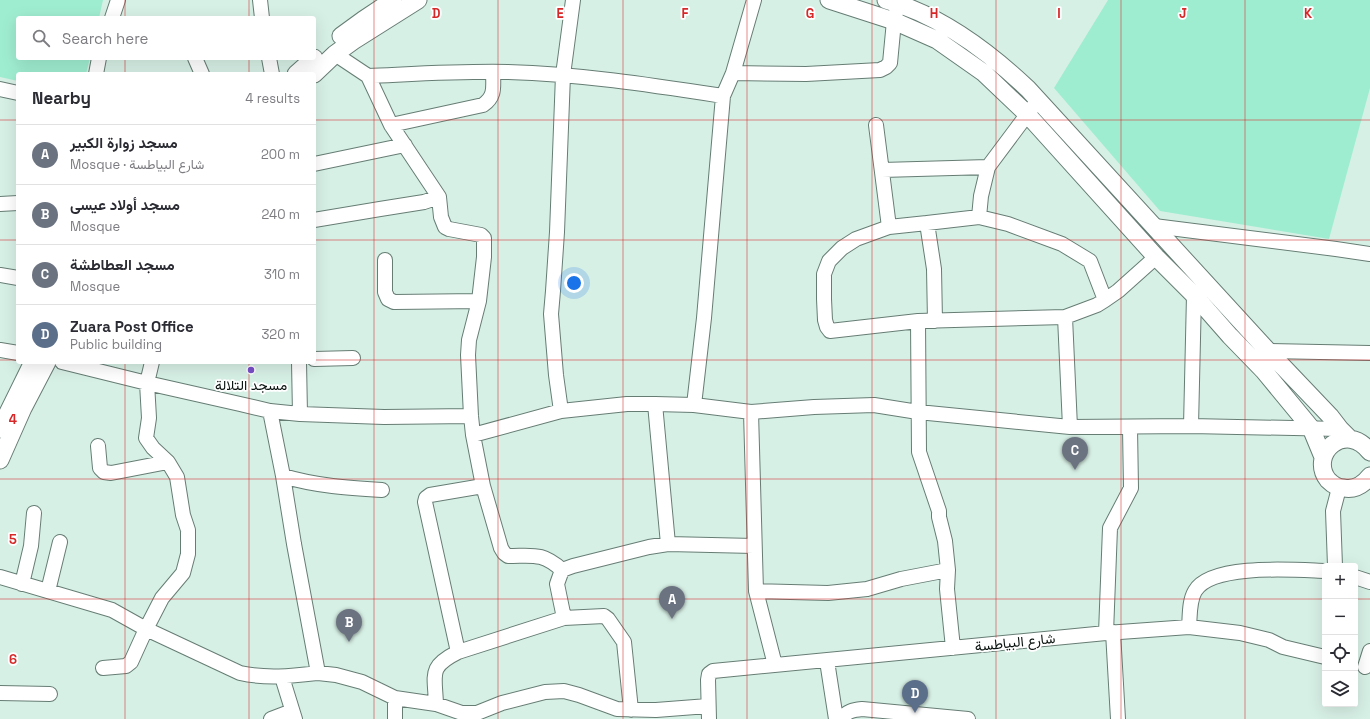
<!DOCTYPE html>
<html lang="en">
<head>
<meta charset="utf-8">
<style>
	body { margin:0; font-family:"Space Grotesk",Vazirmatn,sans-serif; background:#f7f7f7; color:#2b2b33 }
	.controls { position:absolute; right:12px; bottom:12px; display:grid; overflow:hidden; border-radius:4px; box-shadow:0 4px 16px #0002 }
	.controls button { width:36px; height:36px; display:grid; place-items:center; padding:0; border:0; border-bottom:1px solid #e1e1e2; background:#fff; color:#2b2b33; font:20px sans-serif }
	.you { position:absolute; left:574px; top:283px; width:14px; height:14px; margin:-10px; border:3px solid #fff; border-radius:50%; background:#1a73e8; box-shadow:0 0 0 6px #1a73e833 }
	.badge { display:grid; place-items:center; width:26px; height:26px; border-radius:50%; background:#d93025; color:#fff; font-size:13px; font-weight:700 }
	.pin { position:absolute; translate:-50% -33px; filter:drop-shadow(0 1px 2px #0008) }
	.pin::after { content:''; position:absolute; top:21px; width:14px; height:12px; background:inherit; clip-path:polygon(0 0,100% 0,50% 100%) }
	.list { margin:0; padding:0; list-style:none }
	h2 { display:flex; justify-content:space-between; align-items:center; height:52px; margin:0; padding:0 16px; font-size:17px }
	h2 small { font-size:13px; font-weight:400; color:#7c7c81 }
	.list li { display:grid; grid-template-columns:26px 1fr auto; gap:12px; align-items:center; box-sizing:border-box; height:60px; padding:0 16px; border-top:1px solid #e1e1e2 }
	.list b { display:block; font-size:15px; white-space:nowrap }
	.list p { margin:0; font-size:13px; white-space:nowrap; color:#7c7c81 }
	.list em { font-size:13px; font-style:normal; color:#7c7c81 }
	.icon { flex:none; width:22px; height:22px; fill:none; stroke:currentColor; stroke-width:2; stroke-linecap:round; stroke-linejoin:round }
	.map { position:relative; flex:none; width:1370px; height:719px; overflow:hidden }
	.search { position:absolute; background:#fff; box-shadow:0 4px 16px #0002; left:16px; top:16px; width:300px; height:44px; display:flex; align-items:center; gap:10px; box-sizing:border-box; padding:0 14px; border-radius:4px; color:#7c7c81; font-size:15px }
	.panel { position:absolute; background:#fff; box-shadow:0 4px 16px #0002; left:16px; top:72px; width:300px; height:292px; border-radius:4px }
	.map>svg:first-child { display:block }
</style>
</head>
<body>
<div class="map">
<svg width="1370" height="719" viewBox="0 0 1370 719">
	<rect width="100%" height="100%" fill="#d7f0e6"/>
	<path fill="#9fedd1" d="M0,0H103L99,18H18V58H90L86,74H18V81L0,77Z
		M1108,0H1370V88L1329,239L1160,211L1054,88Z"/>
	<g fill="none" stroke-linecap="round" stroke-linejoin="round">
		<defs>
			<path id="minor" d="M260,0L262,18
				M112,18L118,0
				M335,54L368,76L391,125L439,197L441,217L445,227L449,229L481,235L484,238V257L479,301L469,340L468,355L471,416L473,435L483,486L501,548L504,553L508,556C533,556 542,552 562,570
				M195,58L202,74
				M269,58L272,74
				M733,73L806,74L880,70L886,67L890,63L894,21L899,0
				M96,74L99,58
				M368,76C415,74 461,71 508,72C580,74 651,85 723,96
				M0,89L18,93
				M391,125L483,105C496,96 493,86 493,72
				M876,125L889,227
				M314,164L405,145
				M882,170L988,167
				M0,204L18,203
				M979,217L981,196L988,167L1038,100
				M314,220L380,209L424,202L439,197
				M927,223L934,269L935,321
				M1154,226L1336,249L1370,254
				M385,260V292L388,299L394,302L479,301
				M0,275L18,278
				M1105,300L1090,261L1062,244L1008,224L979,217L927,223L889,227L856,239L842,248L829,261L824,274V299L825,320L827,327L830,331L918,321L1065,317L1097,305L1105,300L1118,291L1156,257
				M1065,317L1070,427
				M918,321L919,452L939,511V517L945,541L948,570L947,589L953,648
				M0,350L18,353
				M1268,351L1370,353
				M314,359L353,358
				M62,362L147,383L240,404L270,411L300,414L384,417L471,416
				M299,362L300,414
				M655,404L668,544
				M694,405L704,318L723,96L733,73L754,0
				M561,411L556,375L551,314L553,291L557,232L563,75L573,0
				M751,412L756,591L775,665
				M1191,426L1194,295
				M473,435L561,411L627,404H655L694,405L751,412L814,407L874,405L918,412L1070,427L1191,426L1340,429
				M98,446L100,468L104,472L111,473L168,462
				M283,476C316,486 349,488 382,490
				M1335,566L1333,511L1339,488
				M0,577L112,610L146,629L240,673C267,679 292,676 318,673L294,544L283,476L270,411
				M1355,577L1370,582
				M22,584L31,546L34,513
				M48,591L60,542
				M756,591L828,593L867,589L901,579L948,570
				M564,618L604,616L608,619L624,642L631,710
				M1189,627C1190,616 1189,601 1195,591C1211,563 1296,570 1325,571
				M1113,632L1118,719
				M1106,633L1110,528L1131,488L1130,428
				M458,652L564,618L557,584L562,570L573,566L649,547L668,544L754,546
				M827,661L836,719
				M1365,667L1370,651
				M103,668L126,666L131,662L146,629L162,598L183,573L188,554V530L183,515L177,477L168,462L153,448L146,438L149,418L147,383L152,362
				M318,673L336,675L362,682L395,698L436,704L462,713H477L502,703L545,692L564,691L579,695L617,709L656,710L708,706
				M282,677L295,719
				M0,693L50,694
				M436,704C435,674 428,667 458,652L425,502L426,498L430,495L483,486
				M271,719L292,711
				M395,719V698
				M709,719L708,680L709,674L713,671L1106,633L1189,627L1240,633L1269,640L1283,647L1325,657
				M841,719C847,711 853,710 862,709L968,719"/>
			<path id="tertiary" d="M829,0L894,21L937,40L984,73L1027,114L1156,257L1194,295L1230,336L1264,371L1311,428L1323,457
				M886,0C940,15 988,51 1028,89L1268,351L1330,416L1340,429L1350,439
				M341,36L363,20L393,0
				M296,74L314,58
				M314,74L335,54L353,41L418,0
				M0,429L33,362
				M1370,452C1346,420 1308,454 1328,480C1332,484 1338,488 1344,488C1355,490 1363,485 1370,476
				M0,460L23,408L47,362"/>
		</defs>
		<use href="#minor" stroke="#667d74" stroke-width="16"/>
		<use href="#tertiary" stroke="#667d74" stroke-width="19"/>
		<use href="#minor" stroke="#fff" stroke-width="14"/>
		<use href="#tertiary" stroke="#fff" stroke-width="17"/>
	</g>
	<path fill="none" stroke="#d62828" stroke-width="1" stroke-opacity="0.55" d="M125,0V18M249,0V18M374,0V719M498,0V719M623,0V719M747,0V719M872,0V719M996,0V719M1121,0V719M1245,0V719M125,58V74M249,58V74M0,120H18M314,120H1370M0,240H18M314,240H1370M0,360H18M314,360H1370M125,362V719M249,362V719M0,479H1370M0,599H1325M1355,599H1370"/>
	<circle fill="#794fc8" stroke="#fff" stroke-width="1.5" cx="251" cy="370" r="4"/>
	<g text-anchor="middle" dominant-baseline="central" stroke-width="3.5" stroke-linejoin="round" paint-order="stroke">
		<g font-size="14" fill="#08110e" stroke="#fff">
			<text x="251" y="385">مسجد التلالة</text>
		</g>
		<g font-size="14" fill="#08110e" stroke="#fff">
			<text transform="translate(1015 642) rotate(-6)">شارع البياطسة</text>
		</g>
	</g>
	<g font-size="13" text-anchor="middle" font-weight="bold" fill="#d62828" stroke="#fff" stroke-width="3.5" stroke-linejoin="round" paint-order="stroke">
		<text x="436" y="18">D</text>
		<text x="560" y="18">E</text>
		<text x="685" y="18">F</text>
		<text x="810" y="18">G</text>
		<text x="934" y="18">H</text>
		<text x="1059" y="18">I</text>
		<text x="1183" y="18">J</text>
		<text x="1308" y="18">K</text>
		<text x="13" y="424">4</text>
		<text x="13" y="544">5</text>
		<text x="13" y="664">6</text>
	</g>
</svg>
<div class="controls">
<button>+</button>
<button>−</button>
<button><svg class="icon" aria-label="locate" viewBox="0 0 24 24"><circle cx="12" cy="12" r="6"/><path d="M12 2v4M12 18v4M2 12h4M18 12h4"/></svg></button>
<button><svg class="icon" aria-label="layers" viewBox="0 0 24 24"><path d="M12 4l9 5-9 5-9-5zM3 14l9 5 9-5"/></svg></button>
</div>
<div class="you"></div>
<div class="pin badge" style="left:672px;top:619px;background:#6b7280">A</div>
<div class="pin badge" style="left:349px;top:642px;background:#6b7280">B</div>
<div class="pin badge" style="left:1075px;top:470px;background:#6b7280">C</div>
<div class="pin badge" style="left:915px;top:713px;background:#5c6f8a">D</div>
<div class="search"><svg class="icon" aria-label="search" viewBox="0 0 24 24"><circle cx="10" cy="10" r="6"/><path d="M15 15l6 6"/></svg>Search here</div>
<section class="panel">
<h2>Nearby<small>4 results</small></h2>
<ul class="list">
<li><span class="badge" style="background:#6b7280">A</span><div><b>مسجد زوارة الكبير</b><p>Mosque · شارع البياطسة</p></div><em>200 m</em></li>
<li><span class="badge" style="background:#6b7280">B</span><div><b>مسجد أولاد عيسى</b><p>Mosque</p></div><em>240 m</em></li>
<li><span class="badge" style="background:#6b7280">C</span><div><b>مسجد العطاطشة</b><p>Mosque</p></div><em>310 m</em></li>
<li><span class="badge" style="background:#5c6f8a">D</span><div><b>Zuara Post Office</b><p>Public building</p></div><em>320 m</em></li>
</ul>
</section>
</div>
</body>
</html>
